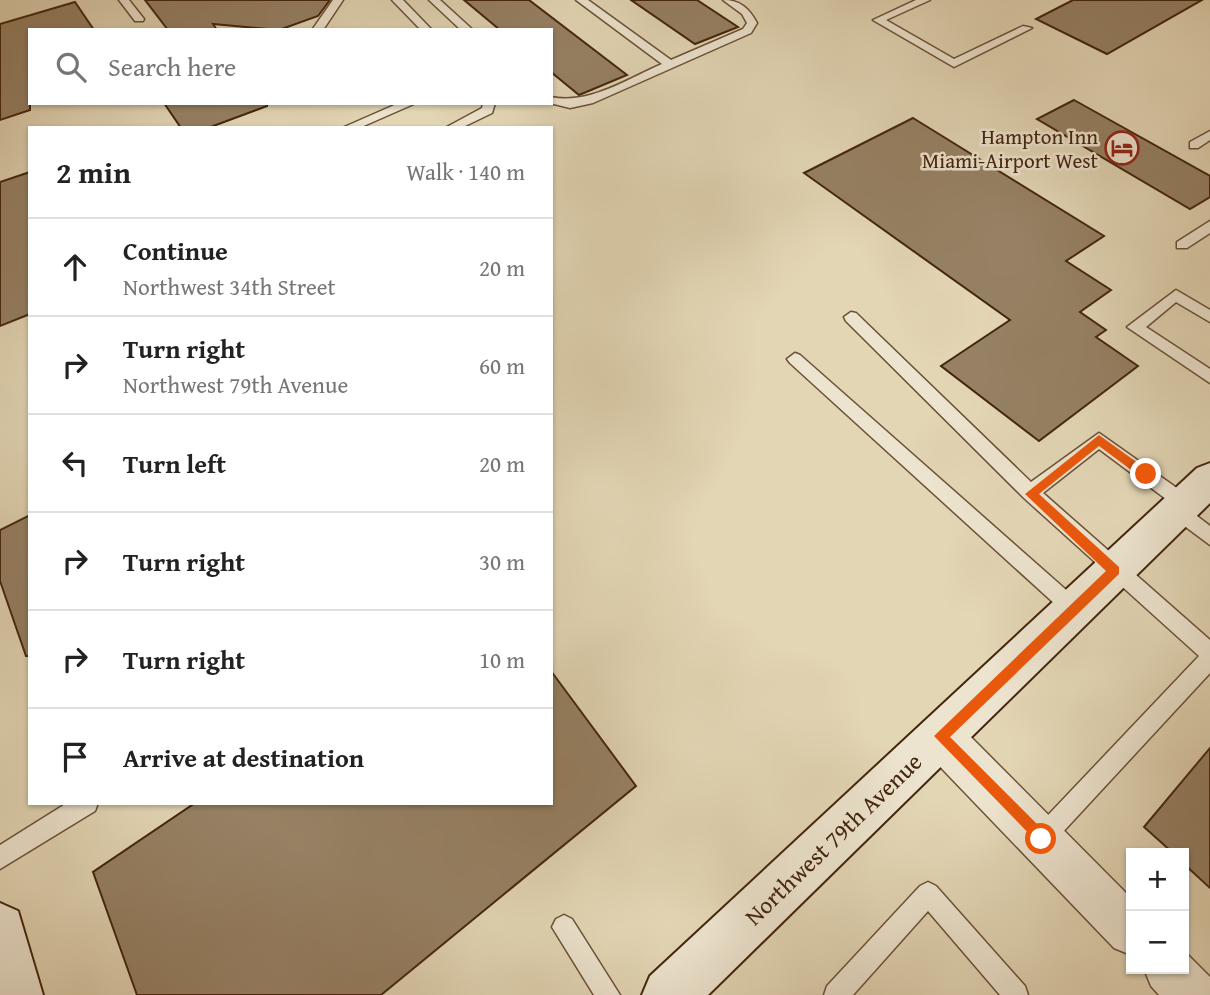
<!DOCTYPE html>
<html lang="en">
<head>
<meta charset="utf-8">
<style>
	body { margin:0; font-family:"Gentium Book Plus",serif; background:#f6f6f6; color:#222 }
	.controls { position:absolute; right:21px; bottom:21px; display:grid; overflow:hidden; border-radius:0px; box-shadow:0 2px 5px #0004 }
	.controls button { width:63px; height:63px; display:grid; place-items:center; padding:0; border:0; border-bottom:2px solid #e0e0e0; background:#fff; color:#222; font:35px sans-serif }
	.stop { position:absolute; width:21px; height:21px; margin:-16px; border:5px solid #ea580c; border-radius:50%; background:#fff }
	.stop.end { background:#ea580c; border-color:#fff; box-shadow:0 2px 7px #0008 }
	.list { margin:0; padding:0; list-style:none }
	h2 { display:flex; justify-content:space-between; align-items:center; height:91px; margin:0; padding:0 28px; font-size:30px }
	h2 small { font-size:23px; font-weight:400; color:#767676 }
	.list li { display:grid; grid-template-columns:46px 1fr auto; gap:21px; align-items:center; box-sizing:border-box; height:98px; padding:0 28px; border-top:2px solid #e0e0e0 }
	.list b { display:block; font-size:26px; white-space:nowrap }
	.list p { margin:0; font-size:23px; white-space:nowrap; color:#767676 }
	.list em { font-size:23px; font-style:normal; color:#767676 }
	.icon { flex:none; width:38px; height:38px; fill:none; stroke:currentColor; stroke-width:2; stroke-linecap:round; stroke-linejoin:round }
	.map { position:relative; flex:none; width:1210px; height:995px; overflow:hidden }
	.search { position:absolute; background:#fff; box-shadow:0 2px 5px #0004; left:28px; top:28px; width:525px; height:77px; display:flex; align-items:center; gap:18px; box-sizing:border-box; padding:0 24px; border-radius:0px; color:#767676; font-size:26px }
	.panel { position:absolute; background:#fff; box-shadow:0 2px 5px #0004; left:28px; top:126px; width:525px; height:679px; border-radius:0px }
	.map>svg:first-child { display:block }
</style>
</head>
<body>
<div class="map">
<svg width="1210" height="995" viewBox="0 0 1210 995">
	<rect width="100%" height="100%" fill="#e3d6b5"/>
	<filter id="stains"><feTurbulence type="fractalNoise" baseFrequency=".00286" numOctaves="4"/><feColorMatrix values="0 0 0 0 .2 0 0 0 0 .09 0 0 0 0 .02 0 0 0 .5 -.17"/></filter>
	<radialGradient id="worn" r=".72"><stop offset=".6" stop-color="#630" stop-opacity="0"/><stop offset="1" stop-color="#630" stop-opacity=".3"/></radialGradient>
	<path fill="#968164" stroke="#43250d" stroke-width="2" d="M145,0H330L318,16L279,30L213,24L217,30H168Z
		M464,0H529L627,75L579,95L551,72V30H500Z
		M631,0H697L738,27L695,44Z
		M1073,0H1202L1107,54L1036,19Z
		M75,2L94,30H30V110L0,120V24Z
		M1074,100L1210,176V197L1190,209L1037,119Z
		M164,103H267V106L208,128H181Z
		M913,118L1104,236L1066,261L1111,290L1080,312L1106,330L1096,337L1138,366L1039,441L941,366L1010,320L804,173Z
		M30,172V314L0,326V182Z
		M30,515V656H26L0,581V530Z
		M551,671L636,786L381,995H137L93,872L195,803H551Z
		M1210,748V888L1184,864V853H1173L1144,827Z"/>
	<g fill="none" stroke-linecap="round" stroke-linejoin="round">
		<defs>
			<path id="lane" d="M119,0H129L144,19L143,21H135Z
				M333,0H343L323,30H312Z
				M392,0H403L432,30H421Z
				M429,0H440L473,30H461Z
				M576,0H588L671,60L743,29L747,23L742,14L723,0C740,0 749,8 757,23L751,33L593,103L570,108L550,103L551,97C589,105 627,79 662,64Z
				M916,0H930L886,20L954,59L1023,26L1032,28L954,67L873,20Z
				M399,103H416L359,128H342Z
				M483,103H495L492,113L461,128H445L482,108Z
				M1210,131V140L1198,148H1190V142Z
				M1210,221V233L1187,248H1177V242Z
				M1176,290L1210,310V322L1176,302L1146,327L1210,369V383L1127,327Z
				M851,312L856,313L1031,482L1099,433L1191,498L1194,503L1188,509L1210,526V545L1171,516L1168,511L1174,505L1099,449L1043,493L1210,640V673L1049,847L1041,850L1033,847L1030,839L1033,831L1199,656L1024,498L846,321L844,317Z
				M795,353L800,355L1081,603L1084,609L1081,615L1074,618L1067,615L790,363L787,359Z
				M67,803H98L95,811L0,869V845Z
				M928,882L936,886L1025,986L1028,995H1000L928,911L853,995H824L827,986L920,886Z
				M564,915L572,919L620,995H594L552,927L556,919Z"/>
			<path id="street" d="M940,715L955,721L1131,898V955L1114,948L925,751L919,736L925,721Z
				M1184,951L1210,977V995H1159L1151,986L1144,969H1184Z"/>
			<path id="secondary" d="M1210,463V503L708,995H642L650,976L1197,468Z
				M0,903L18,911L43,995H0Z"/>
		</defs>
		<use href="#lane" stroke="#6b5137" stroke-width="3"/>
		<use href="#street" stroke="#6b5137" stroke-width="3"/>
		<use href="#secondary" stroke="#43250d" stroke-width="4"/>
		<use href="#lane" fill="#ede4cf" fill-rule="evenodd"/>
		<use href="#street" fill="#ede4cf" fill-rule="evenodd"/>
		<use href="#secondary" fill="#ede4cf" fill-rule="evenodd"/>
	</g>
	<path fill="#ea580c" d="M1099,435L1149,471V478H1142L1099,446L1039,494L1119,567V574L950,737L1046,833L1048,839L1041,846L934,736L1106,571L1025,494Z"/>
	<defs>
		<symbol id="hotel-ring" viewBox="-11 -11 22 22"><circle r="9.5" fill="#ede4cf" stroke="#8f2418" stroke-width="1.5"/><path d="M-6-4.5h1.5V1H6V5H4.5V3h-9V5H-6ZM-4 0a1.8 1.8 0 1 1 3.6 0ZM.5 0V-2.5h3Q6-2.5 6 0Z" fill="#8f2418"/></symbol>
	</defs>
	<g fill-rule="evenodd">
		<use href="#hotel-ring" x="1103" y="129" width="38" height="38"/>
	</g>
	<g text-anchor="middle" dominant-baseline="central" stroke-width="5" stroke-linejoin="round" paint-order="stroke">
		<g font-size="21" fill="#43250d" stroke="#ede4cf" text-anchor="end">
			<text x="1098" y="136">Hampton Inn<tspan x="1098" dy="24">Miami-Airport West</tspan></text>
		</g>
		<g font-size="24" fill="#43250d" stroke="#ede4cf">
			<text transform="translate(833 839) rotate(-44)">Northwest 79th Avenue</text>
		</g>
	</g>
	<rect width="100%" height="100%" filter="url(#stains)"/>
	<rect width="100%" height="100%" fill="url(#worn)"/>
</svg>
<div class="controls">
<button>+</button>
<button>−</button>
</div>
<div class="stop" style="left:1041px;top:839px"></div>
<div class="stop end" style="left:1146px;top:474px"></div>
<div class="search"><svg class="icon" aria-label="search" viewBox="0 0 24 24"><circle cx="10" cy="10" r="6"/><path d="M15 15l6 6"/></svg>Search here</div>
<section class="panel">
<h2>2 min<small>Walk · 140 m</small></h2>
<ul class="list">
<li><svg class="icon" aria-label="ahead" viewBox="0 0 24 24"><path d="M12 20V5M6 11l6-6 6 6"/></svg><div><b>Continue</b><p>Northwest 34th Street</p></div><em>20 m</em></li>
<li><svg class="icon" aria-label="right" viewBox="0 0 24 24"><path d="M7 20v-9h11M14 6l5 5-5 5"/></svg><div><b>Turn right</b><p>Northwest 79th Avenue</p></div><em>60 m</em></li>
<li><svg class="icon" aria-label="left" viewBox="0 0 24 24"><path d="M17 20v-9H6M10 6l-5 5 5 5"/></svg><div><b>Turn left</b></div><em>20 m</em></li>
<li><svg class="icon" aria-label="right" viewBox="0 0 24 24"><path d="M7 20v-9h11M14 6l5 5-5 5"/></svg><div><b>Turn right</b></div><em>30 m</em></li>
<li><svg class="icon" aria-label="right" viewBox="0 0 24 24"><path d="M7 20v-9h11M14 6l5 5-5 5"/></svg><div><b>Turn right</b></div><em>10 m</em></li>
<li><svg class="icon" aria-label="arrive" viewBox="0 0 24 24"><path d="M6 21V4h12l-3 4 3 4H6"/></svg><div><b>Arrive at destination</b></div></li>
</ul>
</section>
</div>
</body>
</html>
